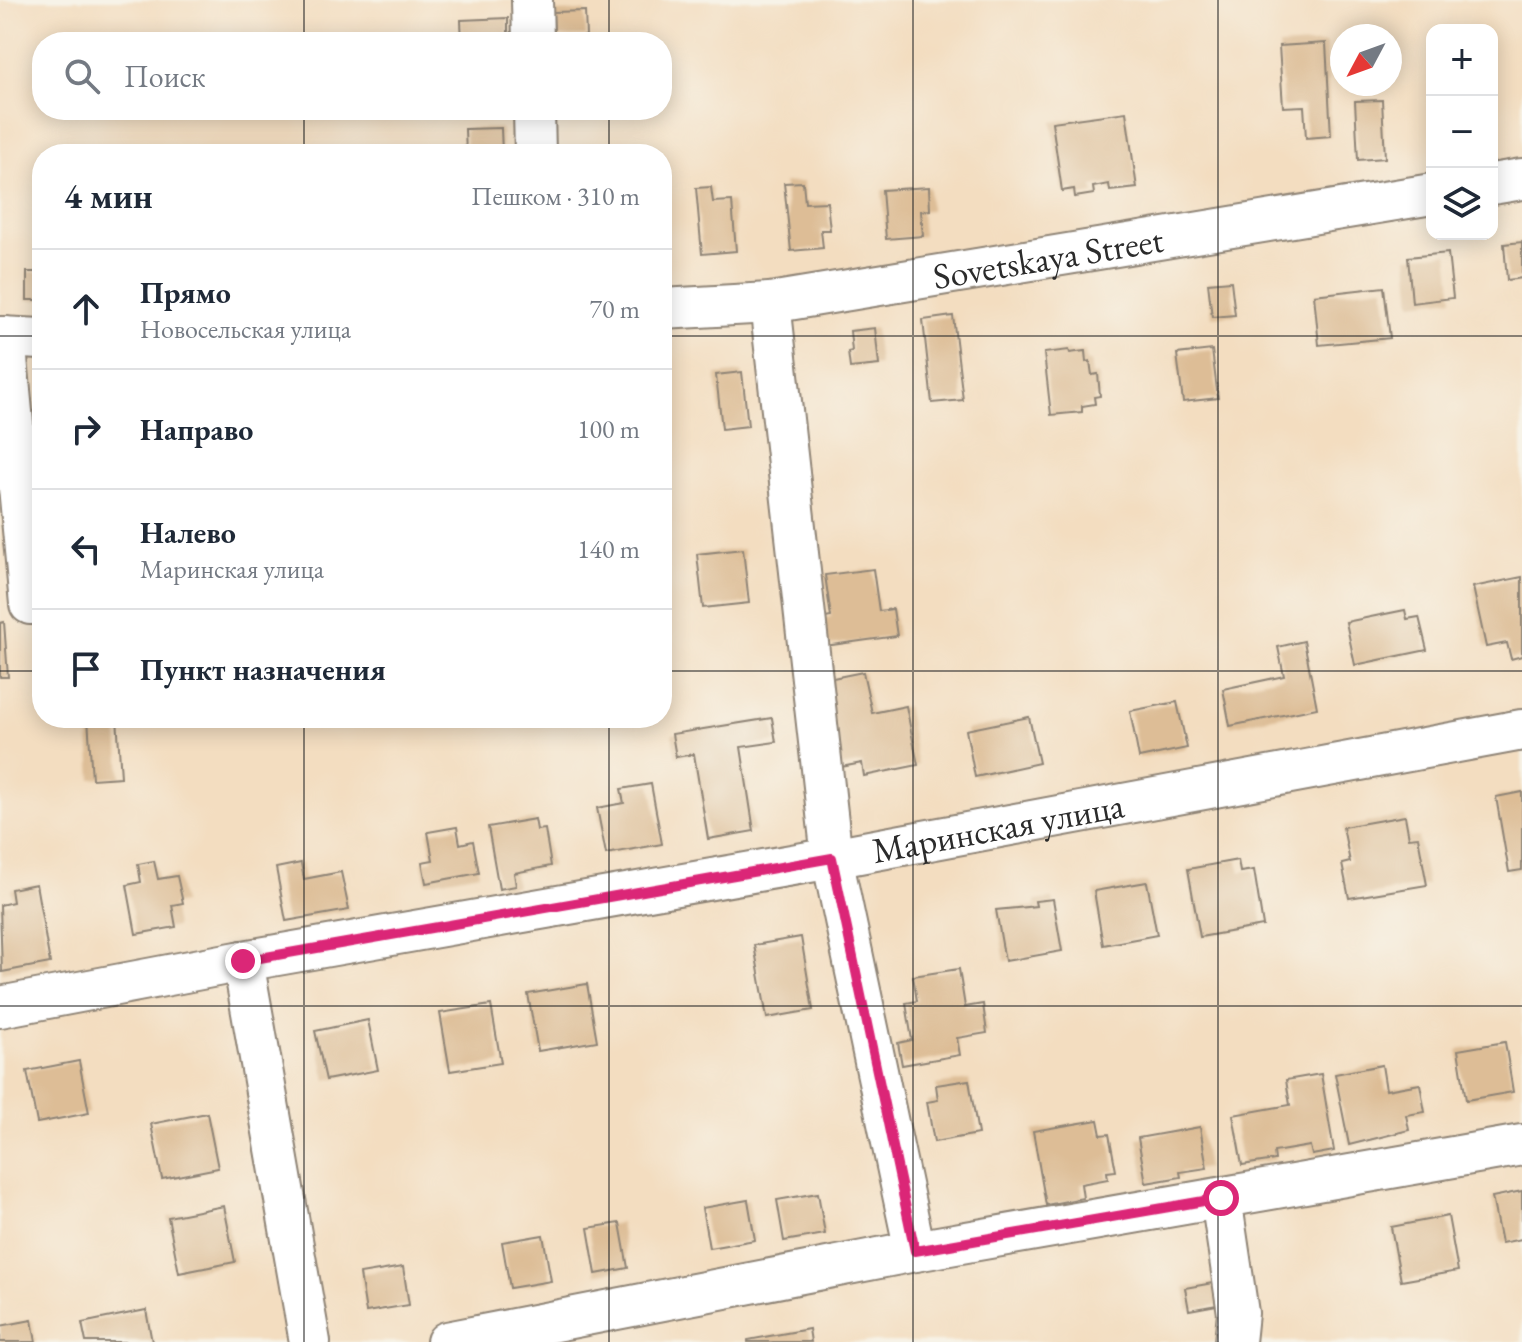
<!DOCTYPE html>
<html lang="ru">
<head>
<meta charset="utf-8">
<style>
	body { margin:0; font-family:"EB Garamond",serif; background:#f2f2f3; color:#1f2937 }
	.controls { position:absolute; right:24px; top:24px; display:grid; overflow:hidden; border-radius:16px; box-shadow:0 4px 20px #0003 }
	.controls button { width:72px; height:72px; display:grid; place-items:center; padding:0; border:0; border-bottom:2px solid #e0e1e3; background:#fff; color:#1f2937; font:40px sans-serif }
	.compass { position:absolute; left:1330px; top:24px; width:72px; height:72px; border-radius:50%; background:#fff; box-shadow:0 4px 20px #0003; rotate:229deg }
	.stop { position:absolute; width:24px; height:24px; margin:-18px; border:6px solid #db2777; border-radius:50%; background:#fff }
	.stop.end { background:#db2777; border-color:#fff; box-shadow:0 2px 8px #0008 }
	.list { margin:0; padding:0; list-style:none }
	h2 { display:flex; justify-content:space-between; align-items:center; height:104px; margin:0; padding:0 32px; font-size:34px }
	h2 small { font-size:26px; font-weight:400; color:#747a83 }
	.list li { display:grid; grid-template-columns:52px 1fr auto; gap:24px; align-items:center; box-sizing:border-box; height:120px; padding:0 32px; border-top:2px solid #e0e1e3 }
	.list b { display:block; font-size:30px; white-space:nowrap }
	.list p { margin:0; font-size:26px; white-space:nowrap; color:#747a83 }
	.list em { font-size:26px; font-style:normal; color:#747a83 }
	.icon { flex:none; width:44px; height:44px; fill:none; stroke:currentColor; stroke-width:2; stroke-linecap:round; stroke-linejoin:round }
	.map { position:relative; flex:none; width:1522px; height:1342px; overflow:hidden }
	.search { position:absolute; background:#fff; box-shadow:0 4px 20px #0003; left:32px; top:32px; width:640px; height:88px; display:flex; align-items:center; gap:20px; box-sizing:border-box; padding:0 28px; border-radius:32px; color:#747a83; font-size:30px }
	.panel { position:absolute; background:#fff; box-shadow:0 4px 20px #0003; left:32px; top:144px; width:640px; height:584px; border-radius:32px }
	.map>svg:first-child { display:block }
</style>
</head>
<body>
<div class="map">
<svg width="1522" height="1342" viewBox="0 0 1522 1342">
	<rect width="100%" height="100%" fill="#f7f3e8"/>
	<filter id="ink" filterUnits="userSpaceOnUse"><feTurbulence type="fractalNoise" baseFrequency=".0125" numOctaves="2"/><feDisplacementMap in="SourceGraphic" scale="16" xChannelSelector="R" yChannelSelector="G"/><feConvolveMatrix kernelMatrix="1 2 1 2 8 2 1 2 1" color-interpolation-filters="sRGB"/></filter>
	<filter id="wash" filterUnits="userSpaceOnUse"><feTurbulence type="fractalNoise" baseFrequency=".006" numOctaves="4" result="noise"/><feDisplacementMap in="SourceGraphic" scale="32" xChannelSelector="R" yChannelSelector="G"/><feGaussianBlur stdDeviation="1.8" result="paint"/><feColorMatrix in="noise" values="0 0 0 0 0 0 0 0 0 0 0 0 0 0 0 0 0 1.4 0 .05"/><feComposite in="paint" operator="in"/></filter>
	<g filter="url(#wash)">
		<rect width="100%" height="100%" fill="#f3ddc0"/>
		<g id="blocks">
			<path fill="#ddbd96" d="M585,11L586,36L554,37L553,12Z
				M508,18V42H462L461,20Z
				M1326,43L1331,136L1306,138L1304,106L1283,107L1279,46Z
				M1382,100L1385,158L1358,160L1355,101Z
				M1126,112L1137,188L1110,191L1109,184L1093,187L1094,194L1075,197L1074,189L1062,191L1052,122Z
				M501,128L502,154H466L465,129Z
				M803,182L805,203L827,202L830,230H821L823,248L791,251L784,183Z
				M711,187L713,202L732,201L736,251L702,254L696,188Z
				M929,187L930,210L921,211L923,236L886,239L882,190Z
				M1522,242V278L1507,280L1504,244Z
				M1448,253L1453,298L1412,303L1408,257Z
				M27,272H42V300H27Z
				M1231,281L1235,315L1212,317L1208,283Z
				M1384,287L1390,338L1319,345L1314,295Z
				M953,316L963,400L932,403L923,320Z
				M875,328L879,365L850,368L848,352L852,351L850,331Z
				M1069,350L1070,353L1085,351L1086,362L1090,361L1092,375L1098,374L1100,396L1094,397L1095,404L1082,406V412L1051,415L1044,353Z
				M1212,350L1218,398L1183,402L1177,354Z
				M742,372L748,426L722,429L716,375Z
				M42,415V486H38L35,416Z
				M743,549L749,603L703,608L697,554Z
				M873,569L879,611L893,609L897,636L824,646L820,619L831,617L825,575Z
				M1522,577V656L1511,659L1507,643L1486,647L1473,587Z
				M1405,610L1407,619L1419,617L1427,650L1355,665L1346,622Z
				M4,622L8,677H0V623Z
				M1304,641L1317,708L1230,726L1223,689L1284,676L1278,647Z
				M863,672L872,713L906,706L918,765L864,776L862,763L841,767L823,680Z
				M1177,702L1187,748L1139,758L1130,711Z
				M1029,717L1039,763L975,777L966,730Z
				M88,718H117L121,777L92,779Z
				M772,718L776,742L741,747L754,831L708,839L694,754L676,757L672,734Z
				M651,784L662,844L606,854L597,808L624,803L621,789Z
				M1522,792V870L1509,872L1496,797Z
				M1405,816L1409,838L1418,837L1427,885L1349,898L1342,864L1350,862L1343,827Z
				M535,819L537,830L545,829L551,866L514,873L516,886L499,889L488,827Z
				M457,827L460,844L473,841L479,873L426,883L422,862L433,860L428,832Z
				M1238,860L1240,872L1254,870L1263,926L1200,937L1188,869Z
				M154,861L158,879L177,876L183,903L172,905L176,927L136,934L127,885L141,882L138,864Z
				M301,863L304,879L341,872L349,910L286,921L276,868Z
				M1147,882L1157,935L1103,945L1094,891Z
				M36,884L50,963L2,972L0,905L13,902L11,889Z
				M1053,899L1062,951L1005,961L996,910L1036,906L1035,901Z
				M801,937L813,1010L767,1018L754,945Z
				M959,969L965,1007L983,1004L987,1033L957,1038L960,1055L902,1065L898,1043L912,1040L906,1003L917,1001L913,976Z
				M587,984L597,1041L538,1051L528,994Z
				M491,1005L501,1063L450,1071L440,1013Z
				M368,1020L378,1070L326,1080L315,1031Z
				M1505,1042L1513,1092L1466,1100L1458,1050Z
				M79,1061L89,1113L37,1123L27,1071Z
				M1382,1065L1386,1090L1420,1084L1425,1112L1406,1115L1409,1130L1349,1145L1335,1074Z
				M1321,1074L1334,1151L1312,1155L1310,1146L1274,1152L1275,1160L1242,1165L1233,1115L1290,1105L1286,1080Z
				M969,1080L978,1134L934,1142L927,1102L938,1100L936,1085Z
				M207,1113L218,1168L162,1179L151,1124Z
				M1098,1120L1101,1135L1109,1134L1116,1171L1107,1172L1108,1179L1081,1184L1083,1198L1046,1205L1033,1131Z
				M1200,1127L1207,1168L1180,1172L1181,1177L1146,1183L1138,1138Z
				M1522,1191V1239L1501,1243L1492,1197Z
				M818,1193L825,1234L784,1241L777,1200Z
				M748,1200L755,1240L709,1248L702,1208Z
				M224,1206L235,1262L179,1273L168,1217Z
				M1448,1216L1458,1271L1401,1281L1391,1227Z
				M620,1223L628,1268L596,1274L588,1228Z
				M543,1235L551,1281L510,1288L502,1242Z
				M403,1267L409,1305L366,1312L360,1274Z
				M1224,1281L1228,1303L1189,1310L1185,1288Z
				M146,1310L152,1342H86L82,1323Z
				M32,1320L36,1342H0V1326Z
				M809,1329L811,1342H748V1340Z"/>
		</g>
	</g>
	<g filter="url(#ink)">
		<use href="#blocks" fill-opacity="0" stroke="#8f8476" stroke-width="2"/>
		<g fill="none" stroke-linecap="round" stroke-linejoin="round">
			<defs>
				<g id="minor">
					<path d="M532,0L533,42"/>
					<path d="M534,110L535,154"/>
					<path d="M1492,184L1522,179"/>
					<path d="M770,303L832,858L915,1251"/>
					<path id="s1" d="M662,309L770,303L1432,194"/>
					<path d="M0,337L42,339"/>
					<path d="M5,337L30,604L42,603"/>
					<path d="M243,961L310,1342"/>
					<path id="s2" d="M0,1007L243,961L832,858L1522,730"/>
					<path d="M1221,1198L1238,1313L1235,1342"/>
					<path d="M447,1342L915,1251L1522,1145"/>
				</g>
			</defs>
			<use href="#minor" stroke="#8f8476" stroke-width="44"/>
			<use href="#minor" stroke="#fff" stroke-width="40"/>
		</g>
	</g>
	<g fill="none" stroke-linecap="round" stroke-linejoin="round" filter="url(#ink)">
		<path stroke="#db2777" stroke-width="10" d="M243,961L832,858L915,1251L1221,1198"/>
	</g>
	<path fill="none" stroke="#2b2b2b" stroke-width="2" stroke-opacity="0.55" d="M304,0V42M609,0V42M913,0V1342M1218,0V1342M304,110V154M609,110V154M0,336H42M662,336H1522M0,671H42M662,671H1522M304,718V1342M609,718V1342M0,1006H1522"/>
	<g text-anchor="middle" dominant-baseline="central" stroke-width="6" stroke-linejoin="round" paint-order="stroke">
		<g font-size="36" fill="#2b2b2b" stroke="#f7f3e8">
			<text stroke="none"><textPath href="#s1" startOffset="390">Sovetskaya Street</textPath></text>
			<text stroke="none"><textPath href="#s2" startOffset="1014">Маринская улица</textPath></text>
		</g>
	</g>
</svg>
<div class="controls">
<button>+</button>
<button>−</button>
<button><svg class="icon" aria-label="layers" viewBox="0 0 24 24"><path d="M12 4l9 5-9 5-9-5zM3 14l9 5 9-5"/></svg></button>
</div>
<svg class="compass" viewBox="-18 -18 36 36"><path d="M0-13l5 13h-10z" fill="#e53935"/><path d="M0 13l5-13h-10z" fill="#747a83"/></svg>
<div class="stop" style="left:1221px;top:1198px"></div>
<div class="stop end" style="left:243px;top:961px"></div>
<div class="search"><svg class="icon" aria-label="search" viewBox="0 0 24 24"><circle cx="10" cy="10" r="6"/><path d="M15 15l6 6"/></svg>Поиск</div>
<section class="panel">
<h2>4 мин<small>Пешком · 310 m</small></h2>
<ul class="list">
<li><svg class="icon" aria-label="ahead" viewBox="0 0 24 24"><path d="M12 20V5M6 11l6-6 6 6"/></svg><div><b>Прямо</b><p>Новосельская улица</p></div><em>70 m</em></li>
<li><svg class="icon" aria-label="right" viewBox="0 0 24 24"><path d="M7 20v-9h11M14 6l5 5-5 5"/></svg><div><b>Направо</b></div><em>100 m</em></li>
<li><svg class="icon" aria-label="left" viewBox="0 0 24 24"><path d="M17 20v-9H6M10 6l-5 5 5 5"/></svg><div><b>Налево</b><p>Маринская улица</p></div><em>140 m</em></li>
<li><svg class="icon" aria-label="arrive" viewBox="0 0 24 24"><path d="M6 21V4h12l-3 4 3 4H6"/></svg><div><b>Пункт назначения</b></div></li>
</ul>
</section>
</div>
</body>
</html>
